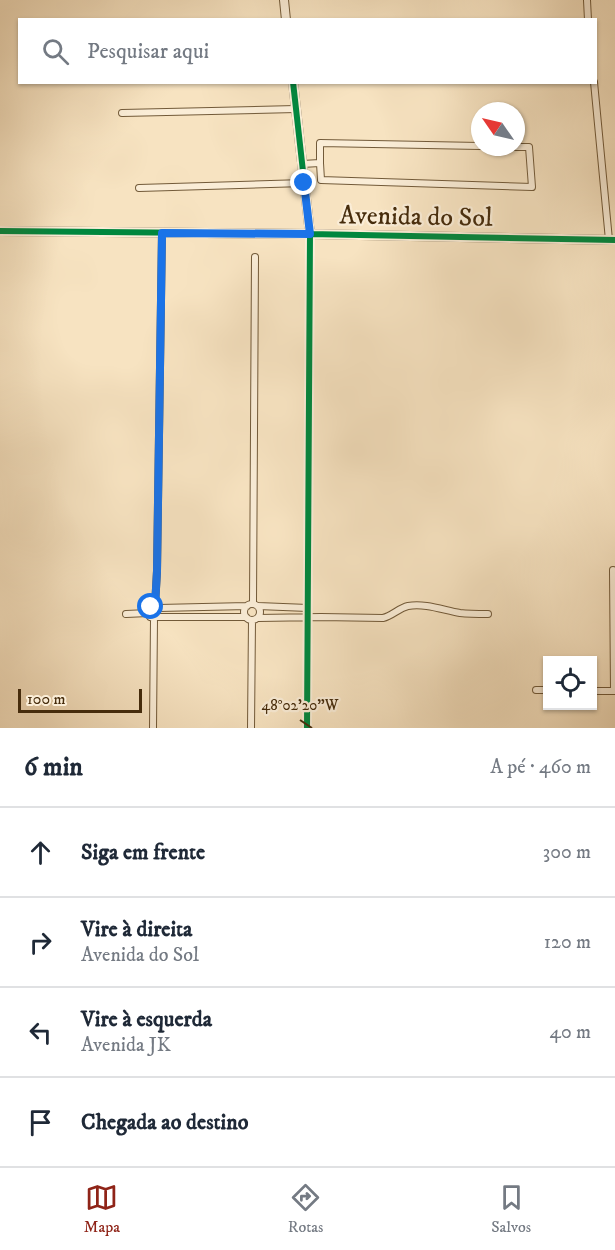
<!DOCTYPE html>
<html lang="pt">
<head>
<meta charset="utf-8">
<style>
	body { margin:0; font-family:"IM FELL DW Pica",serif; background:#f2f2f3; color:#1f2937 }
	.controls { position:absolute; right:18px; bottom:18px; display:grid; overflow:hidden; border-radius:0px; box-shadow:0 2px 4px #0004 }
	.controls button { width:54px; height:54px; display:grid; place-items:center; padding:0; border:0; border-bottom:2px solid #e0e1e3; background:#fff; color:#1f2937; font:30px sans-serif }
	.compass { position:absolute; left:471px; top:102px; width:54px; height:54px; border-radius:50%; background:#fff; box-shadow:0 2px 4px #0004; rotate:304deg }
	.scale { position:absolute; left:18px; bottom:15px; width:124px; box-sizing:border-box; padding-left:6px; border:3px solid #462c0c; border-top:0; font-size:16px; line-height:21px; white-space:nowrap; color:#462c0c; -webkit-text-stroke:4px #faedd7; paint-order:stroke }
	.stop { position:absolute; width:18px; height:18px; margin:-14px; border:4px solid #1a73e8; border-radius:50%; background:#fff }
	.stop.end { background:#1a73e8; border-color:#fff; box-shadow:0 2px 6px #0008 }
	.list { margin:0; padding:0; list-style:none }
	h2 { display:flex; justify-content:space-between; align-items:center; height:78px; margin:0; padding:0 24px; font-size:26px }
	h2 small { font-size:20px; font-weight:400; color:#747a83 }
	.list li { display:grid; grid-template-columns:39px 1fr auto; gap:18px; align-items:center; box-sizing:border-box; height:90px; padding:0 24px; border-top:2px solid #e0e1e3 }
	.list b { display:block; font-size:22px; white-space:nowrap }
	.list p { margin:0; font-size:20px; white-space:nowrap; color:#747a83 }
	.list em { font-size:20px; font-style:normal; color:#747a83 }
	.icon { flex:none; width:33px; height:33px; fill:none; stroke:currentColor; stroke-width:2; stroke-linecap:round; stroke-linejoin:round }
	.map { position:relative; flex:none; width:615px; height:728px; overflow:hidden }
	.search { position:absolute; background:#fff; box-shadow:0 2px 4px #0004; left:18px; right:18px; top:18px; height:66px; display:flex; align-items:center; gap:15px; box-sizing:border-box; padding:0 21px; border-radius:0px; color:#747a83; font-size:22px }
	.sheet { height:438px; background:#fff }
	nav { display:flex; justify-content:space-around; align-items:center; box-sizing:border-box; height:84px; border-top:2px solid #e0e1e3; background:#fff; font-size:16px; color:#747a83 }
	nav a { display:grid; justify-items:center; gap:3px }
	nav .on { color:#8f2418 }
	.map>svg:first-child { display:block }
</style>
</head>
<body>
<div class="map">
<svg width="615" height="728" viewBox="0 0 615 728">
	<rect width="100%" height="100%" fill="#f7e3c1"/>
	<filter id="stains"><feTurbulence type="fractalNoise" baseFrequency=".00333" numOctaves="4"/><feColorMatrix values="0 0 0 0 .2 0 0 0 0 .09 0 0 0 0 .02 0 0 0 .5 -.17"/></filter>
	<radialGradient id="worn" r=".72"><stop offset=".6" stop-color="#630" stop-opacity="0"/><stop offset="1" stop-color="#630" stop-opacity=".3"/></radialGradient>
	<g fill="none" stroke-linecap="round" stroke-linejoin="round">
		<defs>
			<path id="minor" d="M587,0L588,20
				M594,82L609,240
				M122,113L296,109
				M480,146L320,143V163L321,180L532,187L529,147H516
				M302,164L320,163
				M139,188L304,183
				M613,570L614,691
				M253,603L255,257
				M244 612a8 8 0 1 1 16 0a8 8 0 1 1-16 0Z
				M155,606L157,571L162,233
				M258,606L308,608
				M159,608L247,606
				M148,613L151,607H157
				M126,614L148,613L150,617L155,618
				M158,617H246
				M258,618L321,617L383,618C392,616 399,608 408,606C425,603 443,610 460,613C469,614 479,614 488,614
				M536,690H548
				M592,691H615
				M153,728L154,618
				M251,728L252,620
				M307,728L310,234"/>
			<path id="tertiary" d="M284,0L286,20
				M293,82L310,234
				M0,231L310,234L615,240"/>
		</defs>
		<use href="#minor" stroke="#725a39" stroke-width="8"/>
		<use href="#tertiary" stroke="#725a39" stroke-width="10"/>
		<use href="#minor" stroke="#faedd7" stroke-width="6"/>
		<use href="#tertiary" stroke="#faedd7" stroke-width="8"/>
		<defs>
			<path id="cycleway" d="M293,82L310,234L307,728
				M0,231L310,234L615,240"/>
		</defs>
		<use href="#cycleway" stroke="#faedd7" stroke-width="10"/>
		<use href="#cycleway" stroke="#00873e" stroke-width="6"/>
	</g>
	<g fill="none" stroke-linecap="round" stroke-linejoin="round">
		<path stroke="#1a73e8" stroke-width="8" d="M151,607L155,606L157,571L162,233L310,234L304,183"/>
	</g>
	<path fill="none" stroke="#462c0c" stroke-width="2" d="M300,720L312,728"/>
	<g text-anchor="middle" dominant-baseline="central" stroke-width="4.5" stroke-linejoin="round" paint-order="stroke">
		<g font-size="26" fill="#462c0c" stroke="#faedd7">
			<text transform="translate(416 217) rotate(1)">Avenida do Sol</text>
		</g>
	</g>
	<g font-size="15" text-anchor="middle" fill="#462c0c" stroke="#faedd7" stroke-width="4.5" stroke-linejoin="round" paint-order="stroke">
		<text x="300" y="710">48°02'20"W</text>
	</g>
	<rect width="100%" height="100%" filter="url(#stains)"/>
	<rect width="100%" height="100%" fill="url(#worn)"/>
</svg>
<div class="controls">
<button><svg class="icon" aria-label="locate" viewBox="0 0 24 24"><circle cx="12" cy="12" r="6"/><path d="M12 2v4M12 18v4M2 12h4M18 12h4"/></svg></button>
</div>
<svg class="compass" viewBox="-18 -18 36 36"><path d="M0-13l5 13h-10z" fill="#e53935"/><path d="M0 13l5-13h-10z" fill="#747a83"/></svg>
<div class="scale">100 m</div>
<div class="stop" style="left:151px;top:607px"></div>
<div class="stop end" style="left:304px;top:183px"></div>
<div class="search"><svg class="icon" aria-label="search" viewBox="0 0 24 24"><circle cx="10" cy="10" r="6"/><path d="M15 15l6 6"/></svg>Pesquisar aqui</div>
</div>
<section class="sheet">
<h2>6 min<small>A pé · 460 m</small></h2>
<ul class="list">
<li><svg class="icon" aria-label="ahead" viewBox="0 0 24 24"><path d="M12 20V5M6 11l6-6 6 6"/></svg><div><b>Siga em frente</b></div><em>300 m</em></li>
<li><svg class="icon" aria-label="right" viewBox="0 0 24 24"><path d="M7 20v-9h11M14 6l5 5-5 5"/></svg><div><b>Vire à direita</b><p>Avenida do Sol</p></div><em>120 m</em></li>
<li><svg class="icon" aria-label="left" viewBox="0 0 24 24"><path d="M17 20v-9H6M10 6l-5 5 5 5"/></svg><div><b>Vire à esquerda</b><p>Avenida JK</p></div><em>40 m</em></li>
<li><svg class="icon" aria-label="arrive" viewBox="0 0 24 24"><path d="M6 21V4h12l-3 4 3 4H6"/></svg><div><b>Chegada ao destino</b></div></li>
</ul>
</section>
<nav>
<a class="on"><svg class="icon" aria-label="map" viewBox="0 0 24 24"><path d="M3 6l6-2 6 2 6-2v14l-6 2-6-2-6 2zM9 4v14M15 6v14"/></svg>Mapa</a>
<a><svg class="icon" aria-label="directions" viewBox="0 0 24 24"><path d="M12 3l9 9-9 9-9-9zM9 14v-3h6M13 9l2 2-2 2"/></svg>Rotas</a>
<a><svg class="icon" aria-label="saved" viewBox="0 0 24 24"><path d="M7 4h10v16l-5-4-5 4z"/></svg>Salvos</a>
</nav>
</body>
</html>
